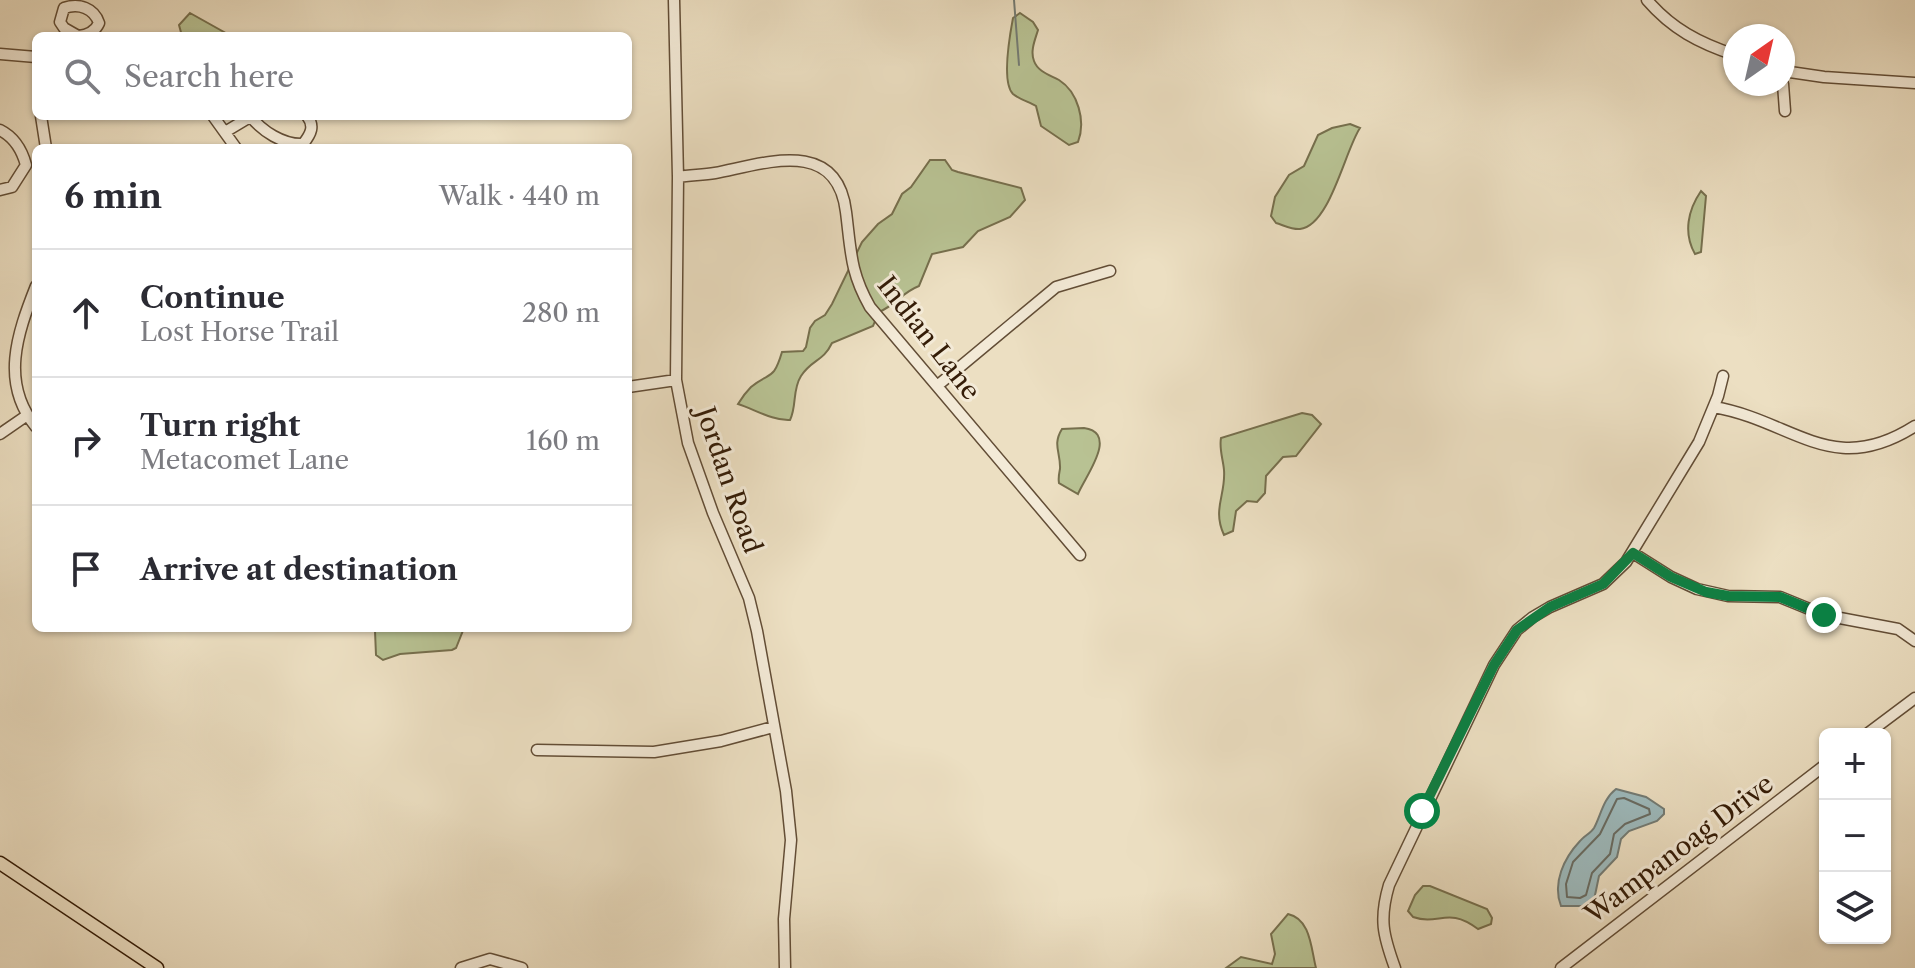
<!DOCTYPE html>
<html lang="en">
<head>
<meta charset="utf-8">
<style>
	body { margin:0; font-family:"Libre Caslon Text",serif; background:#f2f2f3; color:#2b2b33 }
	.controls { position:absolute; right:24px; bottom:24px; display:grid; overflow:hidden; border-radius:12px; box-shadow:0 2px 6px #0004 }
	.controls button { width:72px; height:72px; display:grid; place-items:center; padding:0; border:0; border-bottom:2px solid #e1e1e2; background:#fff; color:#2b2b33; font:40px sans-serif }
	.compass { position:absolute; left:1723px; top:24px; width:72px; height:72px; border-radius:50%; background:#fff; box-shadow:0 2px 6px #0004; rotate:34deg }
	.stop { position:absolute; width:24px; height:24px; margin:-18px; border:6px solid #0b8043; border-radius:50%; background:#fff }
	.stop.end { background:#0b8043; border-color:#fff; box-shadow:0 2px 8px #0008 }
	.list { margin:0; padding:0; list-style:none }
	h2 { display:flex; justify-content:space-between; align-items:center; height:104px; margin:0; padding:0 32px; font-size:34px }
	h2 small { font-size:26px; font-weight:400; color:#7c7c81 }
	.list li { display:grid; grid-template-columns:52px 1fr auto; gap:24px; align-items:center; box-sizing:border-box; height:128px; padding:0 32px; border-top:2px solid #e1e1e2 }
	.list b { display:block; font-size:30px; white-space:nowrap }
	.list p { margin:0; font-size:26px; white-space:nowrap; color:#7c7c81 }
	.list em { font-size:26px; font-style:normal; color:#7c7c81 }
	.icon { flex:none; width:44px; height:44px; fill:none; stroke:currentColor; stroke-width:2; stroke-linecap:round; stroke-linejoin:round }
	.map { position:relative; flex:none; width:1915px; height:968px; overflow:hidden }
	.search { position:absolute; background:#fff; box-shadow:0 2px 6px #0004; left:32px; top:32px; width:600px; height:88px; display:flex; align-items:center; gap:20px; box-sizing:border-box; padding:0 28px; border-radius:12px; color:#7c7c81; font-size:30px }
	.panel { position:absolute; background:#fff; box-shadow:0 2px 6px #0004; left:32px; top:144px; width:600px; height:488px; border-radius:12px }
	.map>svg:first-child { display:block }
</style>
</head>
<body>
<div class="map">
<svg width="1915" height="968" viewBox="0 0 1915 968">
	<rect width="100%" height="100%" fill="#ecdfc2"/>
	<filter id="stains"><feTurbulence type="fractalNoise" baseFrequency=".0025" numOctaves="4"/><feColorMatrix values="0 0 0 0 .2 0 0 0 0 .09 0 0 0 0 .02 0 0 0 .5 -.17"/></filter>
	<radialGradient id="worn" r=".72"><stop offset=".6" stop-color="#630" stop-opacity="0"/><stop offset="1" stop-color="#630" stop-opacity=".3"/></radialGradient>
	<path fill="#b8c293" stroke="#766f4d" stroke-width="2" d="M190,13L231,36H182L179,25Z
		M1020,13L1033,22L1038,30C1035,40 1030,51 1034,61C1038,72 1050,75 1059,80C1078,92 1086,121 1078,142L1069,145L1041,126L1036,106C1029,102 1019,99 1013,94C1001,82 1010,34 1013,18Z
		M1350,124L1360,128C1345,150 1330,226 1300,229C1293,230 1283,225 1276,223L1271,216L1275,197L1289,175L1304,166L1318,135L1332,128Z
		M930,160H945L952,170L958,172L1021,188L1025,200L1010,217L978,231L963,247L932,254L919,286C901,293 896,305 879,312L873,326L832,343C823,362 812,359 801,376C792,390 797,406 790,420C773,421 754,409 738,404C741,399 746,392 751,387C770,371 773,382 782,352L803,351L806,347L810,328L815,321L825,315L832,304L862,242L878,224L892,214L902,194L911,187Z
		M1701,191L1706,196L1701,252L1695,254C1683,233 1688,210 1701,191Z
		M1302,413L1312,415L1321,424L1296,456L1283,457L1266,476L1265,493L1257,502L1247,501L1236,511L1233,531L1224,535C1212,509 1226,495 1224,470C1223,459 1219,449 1221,438Z
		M1084,428C1120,433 1084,478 1078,494L1059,483C1058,478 1059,474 1060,469C1061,453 1052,445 1062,429Z
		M377,628H464L456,648L452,650L400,654L383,660L376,655L375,631Z
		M1423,886H1430L1487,909L1492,918L1491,924L1478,929C1447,906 1440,926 1413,917L1408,911L1415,895Z
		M1288,914C1311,919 1311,949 1316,968H1226L1241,957L1272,964L1275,954L1271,934Z"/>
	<path fill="#9dbabd" stroke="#737b74" stroke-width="2" d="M1616,789L1646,797L1664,809V814L1657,821L1629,831L1621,839L1617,857L1599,876L1594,900L1582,906H1561C1552,883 1564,858 1580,841C1584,836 1591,833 1594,828C1601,815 1603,799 1616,789Z"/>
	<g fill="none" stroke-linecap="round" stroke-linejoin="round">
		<path stroke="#686b62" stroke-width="2" d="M1624,798L1649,809L1650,814L1625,824L1614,834L1610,854L1592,873L1586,895L1580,898L1567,897L1566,884L1573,862L1600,834L1617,799Z"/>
		<path stroke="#737b74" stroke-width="2" d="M1014,0L1019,65"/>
		<defs>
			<path id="minor" d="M674,0L678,177L676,380L688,443L713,513L749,598L757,631L786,791L791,840L784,919L785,968
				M1647,0C1672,29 1699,43 1735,55
				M78,36L64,28L60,22L64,8C79,3 94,8 99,23C95,32 88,35 79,36
				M0,54L36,57
				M1783,71L1824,77L1915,83
				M1783,84L1785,111
				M41,116L46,148
				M213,116L236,148
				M250,116C262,131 283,145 303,144C311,134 315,126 307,116
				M0,130C14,137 22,150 26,165L12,187L0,190
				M225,132L250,117
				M678,177C690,175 703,175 715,173C763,164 837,136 846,212C851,251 850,272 870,307L1080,555
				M36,286C17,334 0,383 36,427
				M937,386L1056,287L1110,271
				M628,387L676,380
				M1714,407C1794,421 1832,479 1915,426
				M0,434L26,416
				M1633,553L1671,577L1697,589L1728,596L1780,597L1824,615L1898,629L1915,641
				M1867,734L1915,698
				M537,750L654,752L721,741L773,727
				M461,968L490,959L522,968
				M1395,968C1383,935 1379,919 1389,885L1494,665L1517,630L1533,617L1550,607L1603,584L1626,562L1699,442L1718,396L1723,376
				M1561,968L1825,765"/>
			<path id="major" d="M0,863L157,968"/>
		</defs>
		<use href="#minor" stroke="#624d36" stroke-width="13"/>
		<use href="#major" stroke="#341c07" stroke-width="15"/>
		<use href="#minor" stroke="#f3ead7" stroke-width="10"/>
		<use href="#major" stroke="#ecdfc2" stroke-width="12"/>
	</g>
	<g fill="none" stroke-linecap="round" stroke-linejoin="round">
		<path stroke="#0b8043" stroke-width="10" d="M1422,811L1494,665L1517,630L1550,607L1603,584L1633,553L1671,577L1706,592L1728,596L1780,597L1824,615"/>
	</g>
	<g text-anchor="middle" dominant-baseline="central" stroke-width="6" stroke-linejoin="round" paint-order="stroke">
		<g font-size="26" fill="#341c07" stroke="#f3ead7">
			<text transform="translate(929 338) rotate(52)">Indian Lane</text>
			<text transform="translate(729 480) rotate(71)">Jordan Road</text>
			<text transform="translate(1679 849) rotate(-37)">Wampanoag Drive</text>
		</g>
	</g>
	<rect width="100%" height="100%" filter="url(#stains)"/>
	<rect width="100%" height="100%" fill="url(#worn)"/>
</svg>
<div class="controls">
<button>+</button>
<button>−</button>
<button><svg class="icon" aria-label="layers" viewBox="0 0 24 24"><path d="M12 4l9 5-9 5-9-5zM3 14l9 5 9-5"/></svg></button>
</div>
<svg class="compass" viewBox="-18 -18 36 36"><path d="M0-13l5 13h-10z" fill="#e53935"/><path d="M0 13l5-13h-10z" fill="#7c7c81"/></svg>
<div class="stop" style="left:1422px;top:811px"></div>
<div class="stop end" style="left:1824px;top:615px"></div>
<div class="search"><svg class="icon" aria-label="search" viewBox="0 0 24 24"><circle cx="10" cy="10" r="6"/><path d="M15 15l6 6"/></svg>Search here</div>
<section class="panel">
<h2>6 min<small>Walk · 440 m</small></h2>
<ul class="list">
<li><svg class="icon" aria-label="ahead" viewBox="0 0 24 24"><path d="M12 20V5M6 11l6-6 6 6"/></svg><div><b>Continue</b><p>Lost Horse Trail</p></div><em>280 m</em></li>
<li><svg class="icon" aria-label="right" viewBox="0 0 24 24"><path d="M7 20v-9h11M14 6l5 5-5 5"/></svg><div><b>Turn right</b><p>Metacomet Lane</p></div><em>160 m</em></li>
<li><svg class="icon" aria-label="arrive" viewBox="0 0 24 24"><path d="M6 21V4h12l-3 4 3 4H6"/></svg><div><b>Arrive at destination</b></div></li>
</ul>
</section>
</div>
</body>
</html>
